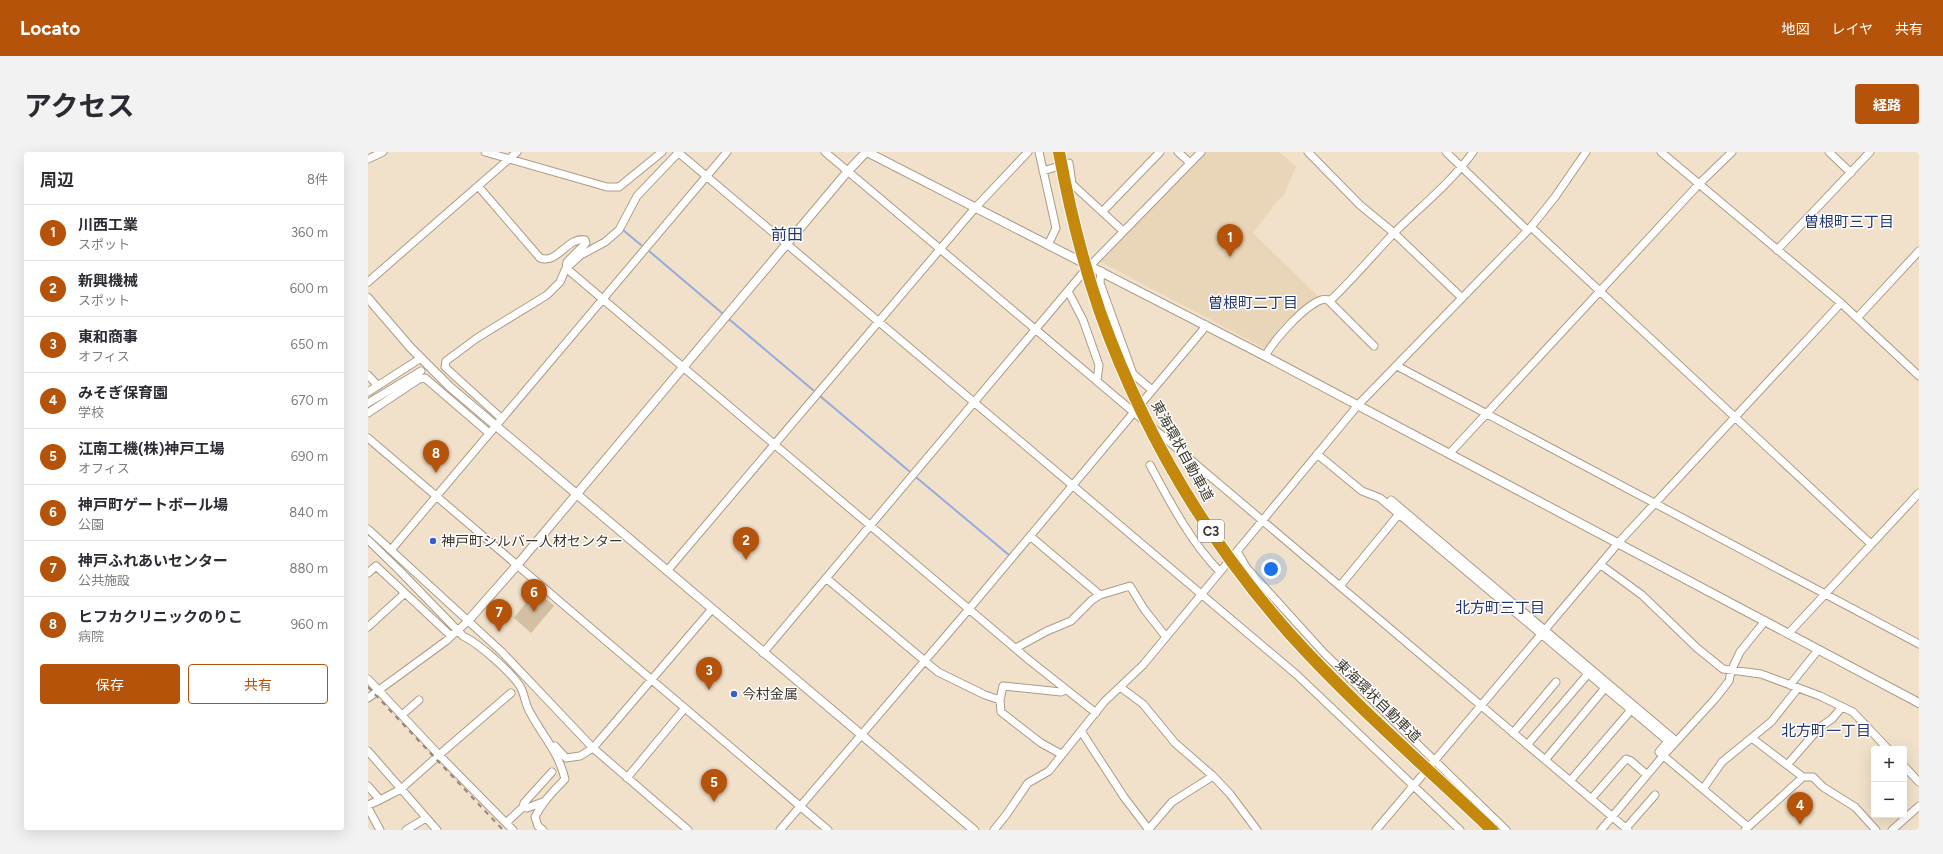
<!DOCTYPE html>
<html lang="ja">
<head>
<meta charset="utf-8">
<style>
	body { margin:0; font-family:Figtree,"Noto Sans JP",sans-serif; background:#f2f2f3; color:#2b2b33 }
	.controls { position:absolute; right:12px; bottom:12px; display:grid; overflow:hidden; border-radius:4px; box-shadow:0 4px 16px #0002 }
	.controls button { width:36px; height:36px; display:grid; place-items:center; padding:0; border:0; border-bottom:1px solid #e1e1e2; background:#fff; color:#2b2b33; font:20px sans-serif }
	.you { position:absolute; left:903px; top:417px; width:14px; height:14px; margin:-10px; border:3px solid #fff; border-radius:50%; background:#1a73e8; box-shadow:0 0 0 6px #1a73e833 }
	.badge { display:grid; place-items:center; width:26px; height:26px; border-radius:50%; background:#b45309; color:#fff; font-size:13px; font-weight:700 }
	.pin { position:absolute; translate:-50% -33px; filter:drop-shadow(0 1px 2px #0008) }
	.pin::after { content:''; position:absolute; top:21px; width:14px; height:12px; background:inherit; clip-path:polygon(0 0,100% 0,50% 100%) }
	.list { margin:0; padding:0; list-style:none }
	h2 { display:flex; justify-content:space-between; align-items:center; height:52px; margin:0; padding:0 16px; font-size:17px }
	h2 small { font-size:13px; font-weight:400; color:#7c7c81 }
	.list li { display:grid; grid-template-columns:26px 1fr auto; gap:12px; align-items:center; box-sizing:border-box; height:56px; padding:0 16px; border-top:1px solid #e1e1e2 }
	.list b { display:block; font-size:15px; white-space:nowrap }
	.list p { margin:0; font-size:13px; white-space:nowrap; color:#7c7c81 }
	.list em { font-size:13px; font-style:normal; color:#7c7c81 }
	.actions { display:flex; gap:8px; padding:12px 16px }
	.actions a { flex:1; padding:9px 0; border:1px solid #b45309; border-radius:4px; text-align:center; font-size:14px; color:#b45309 }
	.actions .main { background:#b45309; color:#fff }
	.map { position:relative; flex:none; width:1551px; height:678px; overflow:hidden; border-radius:4px }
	header { display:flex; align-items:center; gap:24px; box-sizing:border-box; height:56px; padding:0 20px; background:#b45309; color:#fff }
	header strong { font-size:19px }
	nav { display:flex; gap:22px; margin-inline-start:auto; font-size:14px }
	.intro { display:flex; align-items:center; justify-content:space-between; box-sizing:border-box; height:96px; padding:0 24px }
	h1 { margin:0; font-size:28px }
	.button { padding:10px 18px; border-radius:4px; background:#b45309; color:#fff; font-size:14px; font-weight:700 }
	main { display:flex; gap:24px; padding:0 24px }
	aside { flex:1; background:#fff; border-radius:4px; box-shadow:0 4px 16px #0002 }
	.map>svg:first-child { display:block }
</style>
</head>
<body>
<header>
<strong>Locato</strong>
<nav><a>地図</a><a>レイヤ</a><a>共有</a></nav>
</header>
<div class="intro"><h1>アクセス</h1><a class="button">経路</a></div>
<main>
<aside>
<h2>周辺<small>8件</small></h2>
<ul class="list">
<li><span class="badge">1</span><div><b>川西工業</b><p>スポット</p></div><em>360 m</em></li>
<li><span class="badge">2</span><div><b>新興機械</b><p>スポット</p></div><em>600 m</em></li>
<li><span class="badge">3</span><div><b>東和商事</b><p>オフィス</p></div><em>650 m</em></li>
<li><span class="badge">4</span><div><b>みそぎ保育園</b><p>学校</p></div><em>670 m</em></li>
<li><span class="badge">5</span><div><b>江南工機(株)神戸工場</b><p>オフィス</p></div><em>690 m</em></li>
<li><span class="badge">6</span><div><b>神戸町ゲートボール場</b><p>公園</p></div><em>840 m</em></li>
<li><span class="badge">7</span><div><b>神戸ふれあいセンター</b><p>公共施設</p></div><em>880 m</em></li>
<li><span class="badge">8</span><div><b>ヒフカクリニックのりこ</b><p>病院</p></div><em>960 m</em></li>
</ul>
<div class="actions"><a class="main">保存</a><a>共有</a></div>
</aside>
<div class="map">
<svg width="1551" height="678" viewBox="0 0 1551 678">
	<rect width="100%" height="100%" fill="#f2e1ca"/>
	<path fill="#e9d5b7" d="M837,0H912L928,15L916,43L907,52L885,81L950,144L918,169L896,196L731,109Z"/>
	<path fill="#d4bfa2" d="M168,438L186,454L163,481L146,466Z"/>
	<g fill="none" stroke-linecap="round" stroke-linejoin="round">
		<path stroke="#95abdd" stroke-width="2" d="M255,78L273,93
			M281,99L354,161
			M362,168L445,238
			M452,244L541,319
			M549,326L641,403"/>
		<defs>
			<path id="minor" d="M117,0L239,35H251L294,0
				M457,0L775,268
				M671,0L688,76L680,93
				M810,0L822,11
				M940,0L992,53L1026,81L1093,145
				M1078,0L1159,78
				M1293,0L1473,151L1551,224
				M1461,0L1483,21
				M311,1L929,523L1092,678
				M0,7L15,0
				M675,19L701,11L704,32L755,79
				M110,34L172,106C189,113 200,84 217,88L218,91L199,110L198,116L661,508L728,561
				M735,59L792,0
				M1163,75L1503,392
				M1409,98L1502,0
				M733,119L732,131L765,222L784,238
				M0,130L149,0
				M700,139L715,168L731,213L729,228
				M960,148L1006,194
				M1489,166L1551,99
				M897,204C907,187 935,155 953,148C956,147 960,148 963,148C985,127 1005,103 1026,81C1052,55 1083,31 1105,0
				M1029,214L1551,492
				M0,223L10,234
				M0,240L53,206
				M0,251L53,219
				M0,261L51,227L57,226L121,281
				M133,266L77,215L78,209L109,186L179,143L192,130L198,116L204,111L213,103L237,90L251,78L269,44L311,0
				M785,276L1260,678
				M0,286L460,678
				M1082,301L1331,32L1364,0
				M949,302L994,339L1012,346L1020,353L1023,348L1308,589
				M782,313C802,350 822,389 852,420
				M1020,353L1300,589L1291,600L1380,675L1377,678
				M0,377L134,500L225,596L320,678
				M662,384L732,443L762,434L776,457L798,485
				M0,388L31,418L95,484C111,492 141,518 152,534C157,542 157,554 163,562C176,586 190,599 197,627C186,639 174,650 167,665L170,674L175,678
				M23,398L359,0
				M869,399L878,415L956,501L1138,678
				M1233,413L1274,443L1329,496L1355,517L1393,522L1452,544L1485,560L1520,597
				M299,419L607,56L660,0
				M0,421L8,414L37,441L0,475
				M458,426L570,520L617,543L632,548L635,534L693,540L697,538
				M972,434L1031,362
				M37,441L83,484
				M1420,482L1551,341
				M648,496L679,479L703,469L724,448L732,443
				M395,501L714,122L833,0
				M0,527L71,603L143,541
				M1422,533L1450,498
				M752,535L775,552L807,591L845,624L862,642L889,678
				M0,546L78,489L99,470
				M632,548L633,560L673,591L693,602
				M34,563L51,548
				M713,579L756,645L781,678
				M1145,581L1188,530
				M1385,587L1435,625H1445L1455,635L1487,655L1508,678
				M1159,593L1220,522
				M187,594L198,606L212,604L225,596L344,457
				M0,599L69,678
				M1177,608L1237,536
				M1419,613L1452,575L1464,567L1474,555
				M1536,614L1551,630
				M259,626L316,557
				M1202,629L1263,558
				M0,634L12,648L33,637L71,603L138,671L155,655
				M1335,637L1354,610L1403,570L1430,536
				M1223,647L1258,607L1263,609L1279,623
				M175,650L159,656L155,655L156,651L184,620
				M0,653L12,648
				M0,656L12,678
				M138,671L145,678
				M1380,675L1435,625
				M1258,676L1287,643
				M38,678L58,666
				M412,678L601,457L834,179L838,173
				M626,678L638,663L660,631L681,619L736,550L775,513L990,253L1163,75L1187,45L1218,0
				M780,678L804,650L845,624
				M1008,678L1251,390L1473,151
				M1233,678L1295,604L1347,547L1361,529L1363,519L1372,500L1397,469
				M1524,678L1551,654"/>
			<path id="tertiary" d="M499,0L897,204L1551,551
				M0,146L42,195L82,235L606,678
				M99,470L150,412L480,19L498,0"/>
		</defs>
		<use href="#minor" stroke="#ab9b85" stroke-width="9"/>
		<use href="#tertiary" stroke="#ab9b85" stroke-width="10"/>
		<use href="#minor" stroke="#fff" stroke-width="7"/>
		<use href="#tertiary" stroke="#fff" stroke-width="8"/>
		<path stroke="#928777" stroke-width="2" stroke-dasharray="5 5" stroke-linecap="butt" d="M0,535L135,678"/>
		<defs>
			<path id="motorway-bridge" d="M691,0C701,54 714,108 732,160C774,278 839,388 922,482C985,552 1056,613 1124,678"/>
		</defs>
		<use href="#motorway-bridge" stroke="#fff" stroke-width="14" stroke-linecap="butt"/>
		<use href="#motorway-bridge" stroke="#c4880d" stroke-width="12"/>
	</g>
	<g fill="#385ecf" stroke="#fff" stroke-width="1.5">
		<circle cx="65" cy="389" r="4"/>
		<circle cx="366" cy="542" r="4"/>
	</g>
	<g text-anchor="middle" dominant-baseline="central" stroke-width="3" stroke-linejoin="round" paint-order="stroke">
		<rect fill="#fff" stroke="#76726b" stroke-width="1" x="830" y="368" width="26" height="22" rx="3"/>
		<g font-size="13" font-weight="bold" fill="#3b352b">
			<text x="843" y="379">C3</text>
		</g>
		<g font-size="14" fill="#3b352b" stroke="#fff">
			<text transform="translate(814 299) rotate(61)">東海環状自動車道</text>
			<text transform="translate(1010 549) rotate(44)">東海環状自動車道</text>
		</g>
		<g font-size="14" fill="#3b352b" stroke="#fff" text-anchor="start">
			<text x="73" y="389">神戸町シルバー人材センター</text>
			<text x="374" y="542">今村金属</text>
		</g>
		<g font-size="15" fill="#243870" stroke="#fff">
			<text x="1481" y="70">曽根町三丁目</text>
			<text x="885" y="151">曽根町二丁目</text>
			<text x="1132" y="456">北方町三丁目</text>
			<text x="1458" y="579">北方町一丁目</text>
		</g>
		<g font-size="16" fill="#243870" stroke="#fff">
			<text x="419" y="82">前田</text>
		</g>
	</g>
</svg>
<div class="controls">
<button>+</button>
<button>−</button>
</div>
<div class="you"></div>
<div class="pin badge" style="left:862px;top:105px">1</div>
<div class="pin badge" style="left:378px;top:408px">2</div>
<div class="pin badge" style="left:341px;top:538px">3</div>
<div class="pin badge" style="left:1432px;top:673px">4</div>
<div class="pin badge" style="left:346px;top:650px">5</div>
<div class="pin badge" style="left:166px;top:460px">6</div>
<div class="pin badge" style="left:131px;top:480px">7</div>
<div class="pin badge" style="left:68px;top:321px">8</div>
</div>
</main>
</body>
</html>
